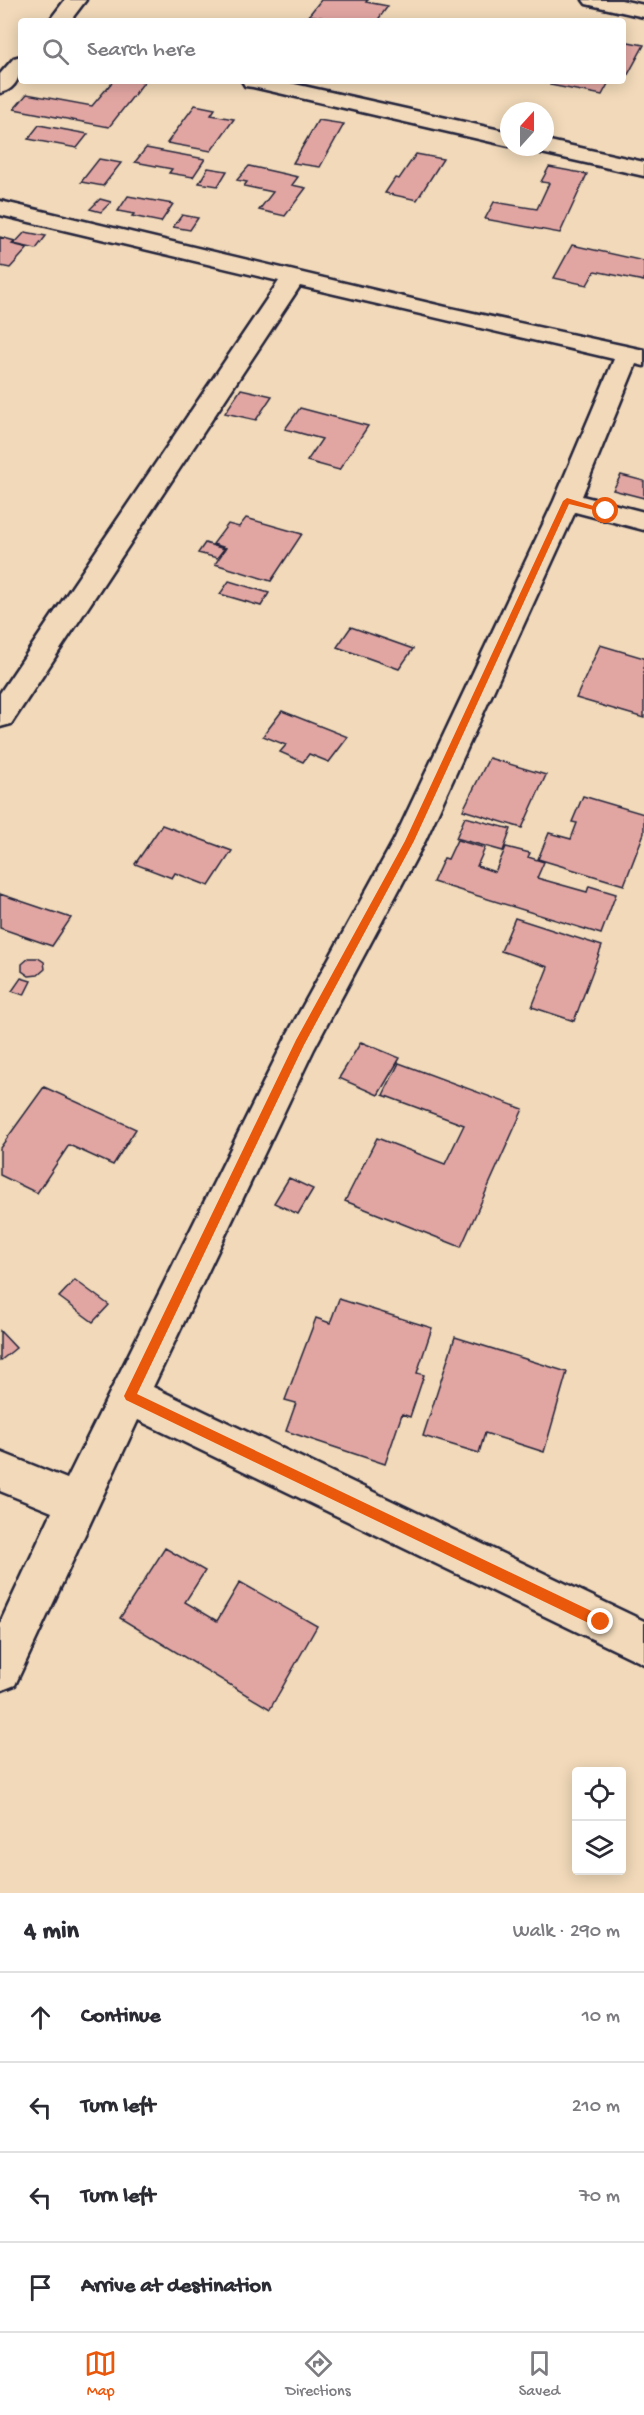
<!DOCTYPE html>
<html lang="en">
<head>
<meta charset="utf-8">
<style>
	body { margin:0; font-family:"Gochi Hand",sans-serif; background:#f2f2f3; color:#2b2b33 }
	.controls { position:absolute; right:18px; bottom:18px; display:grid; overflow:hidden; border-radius:6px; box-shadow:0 3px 15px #0003 }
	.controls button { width:54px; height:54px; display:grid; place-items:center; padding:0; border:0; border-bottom:2px solid #e1e1e2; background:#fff; color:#2b2b33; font:30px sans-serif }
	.compass { position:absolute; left:500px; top:102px; width:54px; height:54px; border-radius:50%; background:#fff; box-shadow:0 3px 15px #0003; rotate:21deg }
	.stop { position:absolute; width:18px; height:18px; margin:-14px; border:4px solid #ea580c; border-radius:50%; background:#fff }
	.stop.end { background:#ea580c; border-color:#fff; box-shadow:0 2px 6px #0008 }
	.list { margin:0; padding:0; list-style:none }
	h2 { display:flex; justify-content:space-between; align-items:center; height:78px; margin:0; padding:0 24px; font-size:26px }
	h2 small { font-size:20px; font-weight:400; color:#7c7c81 }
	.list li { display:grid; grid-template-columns:39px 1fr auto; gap:18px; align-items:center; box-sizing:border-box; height:90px; padding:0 24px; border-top:2px solid #e1e1e2 }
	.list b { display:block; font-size:22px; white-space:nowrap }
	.list em { font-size:20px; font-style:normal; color:#7c7c81 }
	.icon { flex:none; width:33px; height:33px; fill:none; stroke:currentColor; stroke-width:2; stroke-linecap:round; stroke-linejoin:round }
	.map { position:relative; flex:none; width:644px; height:1893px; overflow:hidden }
	.search { position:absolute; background:#fff; box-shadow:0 3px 15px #0003; left:18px; right:18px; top:18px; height:66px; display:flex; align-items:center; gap:15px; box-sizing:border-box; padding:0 21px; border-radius:6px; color:#7c7c81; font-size:22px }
	.sheet { height:438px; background:#fff }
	nav { display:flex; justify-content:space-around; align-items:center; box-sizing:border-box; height:84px; border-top:2px solid #e1e1e2; background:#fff; font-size:16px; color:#7c7c81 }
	nav a { display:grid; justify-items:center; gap:3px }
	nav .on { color:#ea580c }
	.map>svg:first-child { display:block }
</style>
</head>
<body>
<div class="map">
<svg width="644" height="1893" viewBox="0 0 644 1893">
	<rect width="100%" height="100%" fill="#f1d9b9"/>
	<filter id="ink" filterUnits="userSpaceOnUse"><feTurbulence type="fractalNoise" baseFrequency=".0167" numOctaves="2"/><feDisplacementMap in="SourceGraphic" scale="12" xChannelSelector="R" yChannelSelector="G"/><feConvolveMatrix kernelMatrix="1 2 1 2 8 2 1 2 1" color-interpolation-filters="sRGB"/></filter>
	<g filter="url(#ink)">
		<path fill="#e1a6a2" stroke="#22223b" stroke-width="1.5" d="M321,0H368L366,2L388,6L377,21H340L309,15Z
			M623,41L644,45L625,80H623Z
			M113,81H145L109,127L14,109L27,94L92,106Z
			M552,81H605L609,82L602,95L550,85Z
			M195,105L215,109L211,115L234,119L211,151L167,143Z
			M318,120L344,124L320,167L293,163Z
			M39,125L88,134L77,148L28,139Z
			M146,148L205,159L193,177L169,173L172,169L135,162Z
			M416,154L443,159L417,200L385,193L395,178L399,179Z
			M99,159L121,163L103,186L81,182Z
			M249,166L298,177L292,185L306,188L285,216L259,210L273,192L244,186L247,182L237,180Z
			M549,167L587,174L560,233L485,219L494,202L537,209L549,183L541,182Z
			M208,168L227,171L218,186L199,183Z
			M128,196L173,204L161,222L132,216L134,214L118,211Z
			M100,199L111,202L101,212L90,209Z
			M182,215L198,218L190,230L173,227Z
			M25,232L46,236L36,249L14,244Z
			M0,237L15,241L12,244L28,248L10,268L0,266Z
			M572,245L644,261V281L595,271L587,285L554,278Z
			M241,389L272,396L256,420L225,413Z
			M300,408L368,426L339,470L307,461L322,439L285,429Z
			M621,475L644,481V498L613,490Z
			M246,518L302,534L271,581L215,564L226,548L213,544L228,524L239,527Z
			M205,543L224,549L217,558L198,553Z
			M229,581L269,593L261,606L220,594Z
			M351,627L413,649L399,669L337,647Z
			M600,645L644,658V718L576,698Z
			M282,711L348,737L329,762L309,754L303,762L280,752L286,745L263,736Z
			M489,758L546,775L522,828L463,810Z
			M583,796L644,814V833L624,885L538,859L549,833L571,839L577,823L572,822Z
			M465,817L511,829L503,851L456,838Z
			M162,825L232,851L209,886L175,873L172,878L135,864Z
			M457,840L485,848L477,866L495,872L506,847L530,853L528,857L544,862L537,878L587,892L589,886L616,894L601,934L433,882L444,858L448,859Z
			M0,894L71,918L52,946L0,928Z
			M515,918L602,946L574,1021L532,1007L548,967L501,951Z
			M29,958H38L44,962L45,969L38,975L29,976L22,971V964Z
			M21,978L31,981L24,995L12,991Z
			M361,1042L400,1058L378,1095L339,1078Z
			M399,1063L523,1109L461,1247L345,1201L377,1138L445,1164L464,1125L383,1095Z
			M44,1087L136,1129L113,1165L69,1145L37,1193L0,1175V1148Z
			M289,1178L313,1189L298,1214L274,1203Z
			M75,1280L109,1305L93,1322L59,1297Z
			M339,1299L432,1328L417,1373L424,1375L410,1417L402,1414L385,1464L286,1431L296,1403L285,1400L316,1318L330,1323Z
			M0,1331L16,1348L0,1361Z
			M455,1337L567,1372L544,1452L485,1433L479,1453L423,1436Z
			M165,1548L205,1571L185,1602L217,1621L240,1582L317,1626L270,1709L120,1618Z"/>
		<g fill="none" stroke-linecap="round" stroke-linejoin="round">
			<defs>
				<path id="street" d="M65,0H86L70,21H49Z
					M583,0H621L644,5V17L586,4Z
					M21,56C21,72 19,89 0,93V74L14,58Z
					M242,81H281L509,132V146L253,87L245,86Z
					M545,140L644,162V176L537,152L534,147H545Z
					M0,201L446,307L644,350V366L636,364L582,496L644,512V530L575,512L425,841L314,1049L153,1387L644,1621V1664L138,1420L15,1685L0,1691V1623L52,1512L0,1491V1452L67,1479L288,1033L394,840L554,501L614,359L300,286L11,724L0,727V693L279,281L0,215Z"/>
			</defs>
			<use href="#street" stroke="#22223b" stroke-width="5"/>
			<use href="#street" fill="#f1d9b9" fill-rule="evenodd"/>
		</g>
	</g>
	<path fill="#ea580c" d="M567,498L610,511L606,513L569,504L414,841L304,1045L137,1394L606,1618L607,1622L606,1627L601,1629L126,1400L124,1396L296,1040L405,841L563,501Z"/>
</svg>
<div class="controls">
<button><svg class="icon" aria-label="locate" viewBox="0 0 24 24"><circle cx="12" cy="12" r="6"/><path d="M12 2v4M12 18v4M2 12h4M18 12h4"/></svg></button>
<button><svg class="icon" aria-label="layers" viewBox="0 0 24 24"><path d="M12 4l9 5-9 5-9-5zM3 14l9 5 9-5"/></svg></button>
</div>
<svg class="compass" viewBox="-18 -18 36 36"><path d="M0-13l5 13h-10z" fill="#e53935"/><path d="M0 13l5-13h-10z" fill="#7c7c81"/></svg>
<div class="stop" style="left:606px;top:511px"></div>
<div class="stop end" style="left:601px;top:1622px"></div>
<div class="search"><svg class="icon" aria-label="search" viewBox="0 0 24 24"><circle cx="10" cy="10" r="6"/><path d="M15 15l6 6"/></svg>Search here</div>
</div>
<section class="sheet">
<h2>4 min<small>Walk · 290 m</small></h2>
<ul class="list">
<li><svg class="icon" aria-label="ahead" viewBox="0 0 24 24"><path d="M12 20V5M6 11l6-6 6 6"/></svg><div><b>Continue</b></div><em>10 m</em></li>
<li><svg class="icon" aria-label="left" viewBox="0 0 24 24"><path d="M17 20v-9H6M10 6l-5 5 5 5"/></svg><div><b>Turn left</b></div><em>210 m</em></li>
<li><svg class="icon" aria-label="left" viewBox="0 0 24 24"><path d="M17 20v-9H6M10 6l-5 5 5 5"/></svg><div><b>Turn left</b></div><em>70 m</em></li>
<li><svg class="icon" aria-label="arrive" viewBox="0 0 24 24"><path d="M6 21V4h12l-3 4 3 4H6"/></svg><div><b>Arrive at destination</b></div></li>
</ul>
</section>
<nav>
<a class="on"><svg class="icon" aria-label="map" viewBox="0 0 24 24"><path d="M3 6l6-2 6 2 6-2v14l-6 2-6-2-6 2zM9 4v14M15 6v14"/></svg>Map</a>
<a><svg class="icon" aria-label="directions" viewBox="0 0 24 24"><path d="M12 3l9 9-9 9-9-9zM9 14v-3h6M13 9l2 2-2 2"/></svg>Directions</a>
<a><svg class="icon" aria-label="saved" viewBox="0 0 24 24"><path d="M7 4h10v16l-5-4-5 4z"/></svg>Saved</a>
</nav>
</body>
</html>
